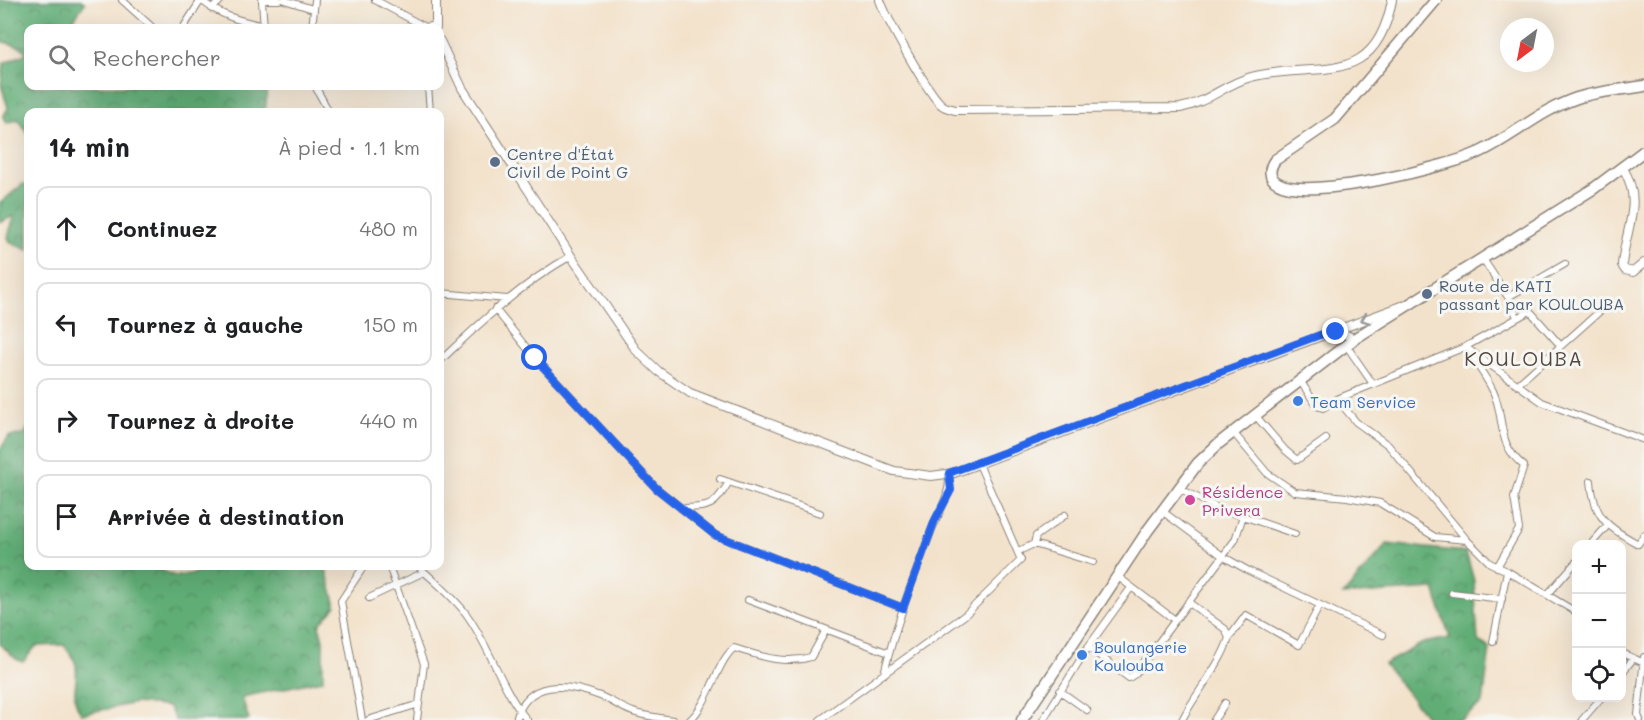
<!DOCTYPE html>
<html lang="fr">
<head>
<meta charset="utf-8">
<style>
	body { margin:0; font-family:Mali,sans-serif; background:#f2f2f2; color:#202124 }
	.controls { position:absolute; right:18px; bottom:18px; display:grid; overflow:hidden; border-radius:12px; box-shadow:0 6px 24px #0002 }
	.controls button { width:54px; height:54px; display:grid; place-items:center; padding:0; border:0; border-bottom:2px solid #e0e0e0; background:#fff; color:#202124; font:30px sans-serif }
	.compass { position:absolute; left:1500px; top:18px; width:54px; height:54px; border-radius:50%; background:#fff; box-shadow:0 6px 24px #0002; rotate:212deg }
	.stop { position:absolute; width:18px; height:18px; margin:-14px; border:4px solid #2563eb; border-radius:50%; background:#fff }
	.stop.end { background:#2563eb; border-color:#fff; box-shadow:0 2px 6px #0008 }
	.list { margin:0; padding:0; list-style:none }
	h2 { display:flex; justify-content:space-between; align-items:center; height:78px; margin:0; padding:0 24px; font-size:26px }
	h2 small { font-size:20px; font-weight:400; color:#757577 }
	.list li { display:grid; grid-template-columns:39px 1fr auto; gap:18px; align-items:center; box-sizing:border-box; height:84px; margin:0 12px 12px; padding:0 12px; border:2px solid #e0e0e0; border-radius:12px }
	.list b { display:block; font-size:22px; white-space:nowrap }
	.list em { font-size:20px; font-style:normal; color:#757577 }
	.icon { flex:none; width:33px; height:33px; fill:none; stroke:currentColor; stroke-width:2; stroke-linecap:round; stroke-linejoin:round }
	.map { position:relative; flex:none; width:1644px; height:720px; overflow:hidden }
	.search { position:absolute; background:#fff; box-shadow:0 6px 24px #0002; left:24px; top:24px; width:420px; height:66px; display:flex; align-items:center; gap:15px; box-sizing:border-box; padding:0 21px; border-radius:12px; color:#757577; font-size:22px }
	.panel { position:absolute; background:#fff; box-shadow:0 6px 24px #0002; left:24px; top:108px; width:420px; height:462px; border-radius:12px }
	.map>svg:first-child { display:block }
</style>
</head>
<body>
<div class="map">
<svg width="1644" height="720" viewBox="0 0 1644 720">
	<defs>
		<pattern id="forest-crowns" width="20" height="18" patternUnits="userSpaceOnUse" patternTransform="scale(1.5)"><rect width="20" height="18" fill="#61ad76"/><path d="M2 6a3 3 0 1 1 6 0M12 15a3 3 0 1 1 6 0" fill="none" stroke="#4f8c60"/></pattern>
	</defs>
	<rect width="100%" height="100%" fill="#f6f6f2"/>
	<filter id="ink" filterUnits="userSpaceOnUse"><feTurbulence type="fractalNoise" baseFrequency=".0167" numOctaves="2"/><feDisplacementMap in="SourceGraphic" scale="12" xChannelSelector="R" yChannelSelector="G"/><feConvolveMatrix kernelMatrix="1 2 1 2 8 2 1 2 1" color-interpolation-filters="sRGB"/></filter>
	<filter id="wash" filterUnits="userSpaceOnUse"><feTurbulence type="fractalNoise" baseFrequency=".008" numOctaves="4" result="noise"/><feDisplacementMap in="SourceGraphic" scale="24" xChannelSelector="R" yChannelSelector="G"/><feGaussianBlur stdDeviation="1.35" result="paint"/><feColorMatrix in="noise" values="0 0 0 0 0 0 0 0 0 0 0 0 0 0 0 0 0 1.4 0 .05"/><feComposite in="paint" operator="in"/></filter>
	<g filter="url(#wash)">
		<rect width="100%" height="100%" fill="#f3e2cb"/>
		<path fill="url(#forest-crowns)" stroke="#3e6449" stroke-width="1.5" d="M0,0H81L85,3L71,23L73,28H28V86H268L265,112H28V134L18,119L7,123L3,117L8,108L1,85L4,63L27,53L21,47L0,41Z
			M23,184L28,185V250L10,242L8,237L14,216L0,222V203Z
			M28,427V566H160L162,570L175,576L196,573L200,566H325L336,606L319,625L323,640V680L242,697L249,720H175L169,707L136,703L82,714C67,696 81,680 75,662C73,656 67,650 64,645L36,646L23,662L16,659L0,644V450L9,436L24,435Z
			M1387,544L1466,552L1474,581L1478,641L1490,648L1483,703L1460,720H1429L1384,664L1423,643L1450,638L1434,589L1343,595Z"/>
	</g>
	<g filter="url(#ink)">
		<g fill="none" stroke-linecap="round" stroke-linejoin="round">
			<defs>
				<path id="street" d="M122,0L153,28
					M201,0C220,16 241,21 264,26
					M262,0H279
					M284,0L313,9
					M375,0L425,27L436,25
					M262,1L264,28
					M212,9L221,0
					M183,28L201,0
					M312,28L315,0
					M315,86L329,112
					M428,86L430,112
					M1483,259L1508,297L1517,317
					M440,293L507,299
					M1508,297L1565,264
					M495,309L535,358L656,488L715,535L903,608
					M1346,345L1373,384
					M1465,347C1474,361 1486,376 1493,391C1506,419 1495,443 1524,466L1514,497L1519,529L1497,567
					M1468,349L1542,402L1644,440
					M440,361C481,322 521,284 571,256
					M1299,379L1317,406L1323,408L1337,399L1465,347L1530,311L1560,345
					M1518,384L1608,304
					M1337,399L1356,422L1388,445L1467,540L1490,563L1507,571L1493,642
					M1255,415L1285,450L1297,460L1326,439
					M1232,431L1267,473L1295,492L1347,497L1380,503L1435,537L1467,540
					M720,479L820,513
					M1591,481C1594,519 1607,526 1638,544L1644,535
					M681,508C711,507 713,508 729,482
					M1162,511L1224,557L1249,571L1383,635
					M1243,516L1295,534
					M1034,544L1093,562
					M1591,544L1607,526
					M1019,551L1034,544L1036,536L1065,515
					M389,566L424,664L417,720
					M418,566C435,582 453,596 467,615C490,647 502,690 527,720
					M1507,571L1576,612
					M1117,576L1175,620
					M1452,593L1502,599
					M1548,594L1576,562
					M369,598L424,572
					M748,600L889,653
					M1229,638L1246,615L1299,645L1320,605
					M1088,647L1129,678L1135,674L1235,540L1243,516L1221,510L1179,488
					M1622,653L1644,663
					M1622,673L1633,659
					M884,674C895,626 913,580 930,534C938,513 951,496 949,473
					M1060,691L1087,710
					M362,720L341,601L364,566
					M368,720L419,704
					M516,720C527,679 566,683 600,696C611,700 621,708 633,712C643,716 662,718 673,720
					M690,720C711,700 716,663 734,648C760,656 784,665 811,657L826,630
					M820,720L965,615L1021,560L979,464
					M1043,720L1088,647L1130,589
					M1182,720C1196,692 1219,668 1229,638L1225,629L1188,602
					M1214,720L1225,703
					M1582,720L1601,698
					M1640,720L1638,715L1644,657"/>
				<path id="secondary" d="M436,0V28
					M880,0C885,16 930,97 942,105C945,108 952,109 955,110L1180,108C1207,103 1225,84 1251,77C1316,60 1375,92 1392,0
					M440,41L462,88L571,256L636,350L658,371L690,393L894,471L931,476L954,473L1402,306
					M1623,168C1644,203 1625,229 1622,265L1625,270L1633,272L1644,263
					M1332,333L1341,332L1354,339"/>
				<path id="highway" d="M1436,0L1335,119L1275,160C1269,168 1268,178 1278,183C1308,201 1450,167 1482,151C1515,135 1541,110 1577,98C1598,91 1622,90 1644,86
					M1022,720L1148,530L1198,463L1218,444L1354,339L1593,189L1644,151"/>
			</defs>
			<use href="#street" stroke="#887f74" stroke-width="8"/>
			<use href="#secondary" stroke="#887f74" stroke-width="10"/>
			<use href="#highway" stroke="#887f74" stroke-width="13"/>
			<use href="#street" stroke="#fff" stroke-width="6"/>
			<use href="#secondary" stroke="#fff" stroke-width="8"/>
			<use href="#highway" stroke="#fff" stroke-width="10"/>
		</g>
		<defs><path id="oneway-chevron" d="M-2-3.5L2.5 0L-2 3.5" fill="none" stroke-width="1.6" stroke-linecap="round" stroke-linejoin="round" transform="scale(1.5)"/></defs>
		<use stroke="#999" href="#oneway-chevron" transform="translate(1365 319) rotate(160)"/>
	</g>
	<g fill="none" stroke-linecap="round" stroke-linejoin="round" filter="url(#ink)">
		<path stroke="#2563eb" stroke-width="8" d="M535,358L656,488L715,535L903,608L935,520L951,490L949,473L1320,335L1336,332"/>
	</g>
	<g fill="#5c6f8a" stroke="#f6f6f2" stroke-width="2">
		<circle cx="495" cy="162" r="6"/>
		<circle cx="1427" cy="294" r="6"/>
	</g>
	<g fill="#3f7fe0" stroke="#f6f6f2" stroke-width="2">
		<circle cx="1298" cy="401" r="6"/>
		<circle cx="1082" cy="655" r="6"/>
	</g>
	<circle fill="#d1479c" stroke="#f6f6f2" stroke-width="2" cx="1190" cy="500" r="6"/>
	<g text-anchor="middle" dominant-baseline="central" stroke-width="6" stroke-linejoin="round" paint-order="stroke">
		<g font-size="16" fill="#4e5e75" stroke="#f6f6f2" text-anchor="start">
			<text x="507" y="153">Centre d'État<tspan x="507" dy="18">Civil de Point G</tspan></text>
			<text x="1439" y="285">Route de KATI<tspan x="1439" dy="18">passant par KOULOUBA</tspan></text>
		</g>
		<g font-size="16" fill="#366cbe" stroke="#f6f6f2" text-anchor="start">
			<text x="1310" y="401">Team Service</text>
			<text x="1094" y="646">Boulangerie<tspan x="1094" dy="18">Koulouba</tspan></text>
		</g>
		<g font-size="16" fill="#b23c85" stroke="#f6f6f2" text-anchor="start">
			<text x="1202" y="491">Résidence<tspan x="1202" dy="18">Privera</tspan></text>
		</g>
		<g font-size="20" letter-spacing="1.5" fill="#584740" stroke="#f6f6f2">
			<text x="1524" y="358">KOULOUBA</text>
		</g>
	</g>
</svg>
<div class="controls">
<button>+</button>
<button>−</button>
<button><svg class="icon" aria-label="locate" viewBox="0 0 24 24"><circle cx="12" cy="12" r="6"/><path d="M12 2v4M12 18v4M2 12h4M18 12h4"/></svg></button>
</div>
<svg class="compass" viewBox="-18 -18 36 36"><path d="M0-13l5 13h-10z" fill="#e53935"/><path d="M0 13l5-13h-10z" fill="#757577"/></svg>
<div class="stop" style="left:535px;top:358px"></div>
<div class="stop end" style="left:1336px;top:332px"></div>
<div class="search"><svg class="icon" aria-label="search" viewBox="0 0 24 24"><circle cx="10" cy="10" r="6"/><path d="M15 15l6 6"/></svg>Rechercher</div>
<section class="panel">
<h2>14 min<small>À pied · 1.1 km</small></h2>
<ul class="list">
<li><svg class="icon" aria-label="ahead" viewBox="0 0 24 24"><path d="M12 20V5M6 11l6-6 6 6"/></svg><div><b>Continuez</b></div><em>480 m</em></li>
<li><svg class="icon" aria-label="left" viewBox="0 0 24 24"><path d="M17 20v-9H6M10 6l-5 5 5 5"/></svg><div><b>Tournez à gauche</b></div><em>150 m</em></li>
<li><svg class="icon" aria-label="right" viewBox="0 0 24 24"><path d="M7 20v-9h11M14 6l5 5-5 5"/></svg><div><b>Tournez à droite</b></div><em>440 m</em></li>
<li><svg class="icon" aria-label="arrive" viewBox="0 0 24 24"><path d="M6 21V4h12l-3 4 3 4H6"/></svg><div><b>Arrivée à destination</b></div></li>
</ul>
</section>
</div>
</body>
</html>
